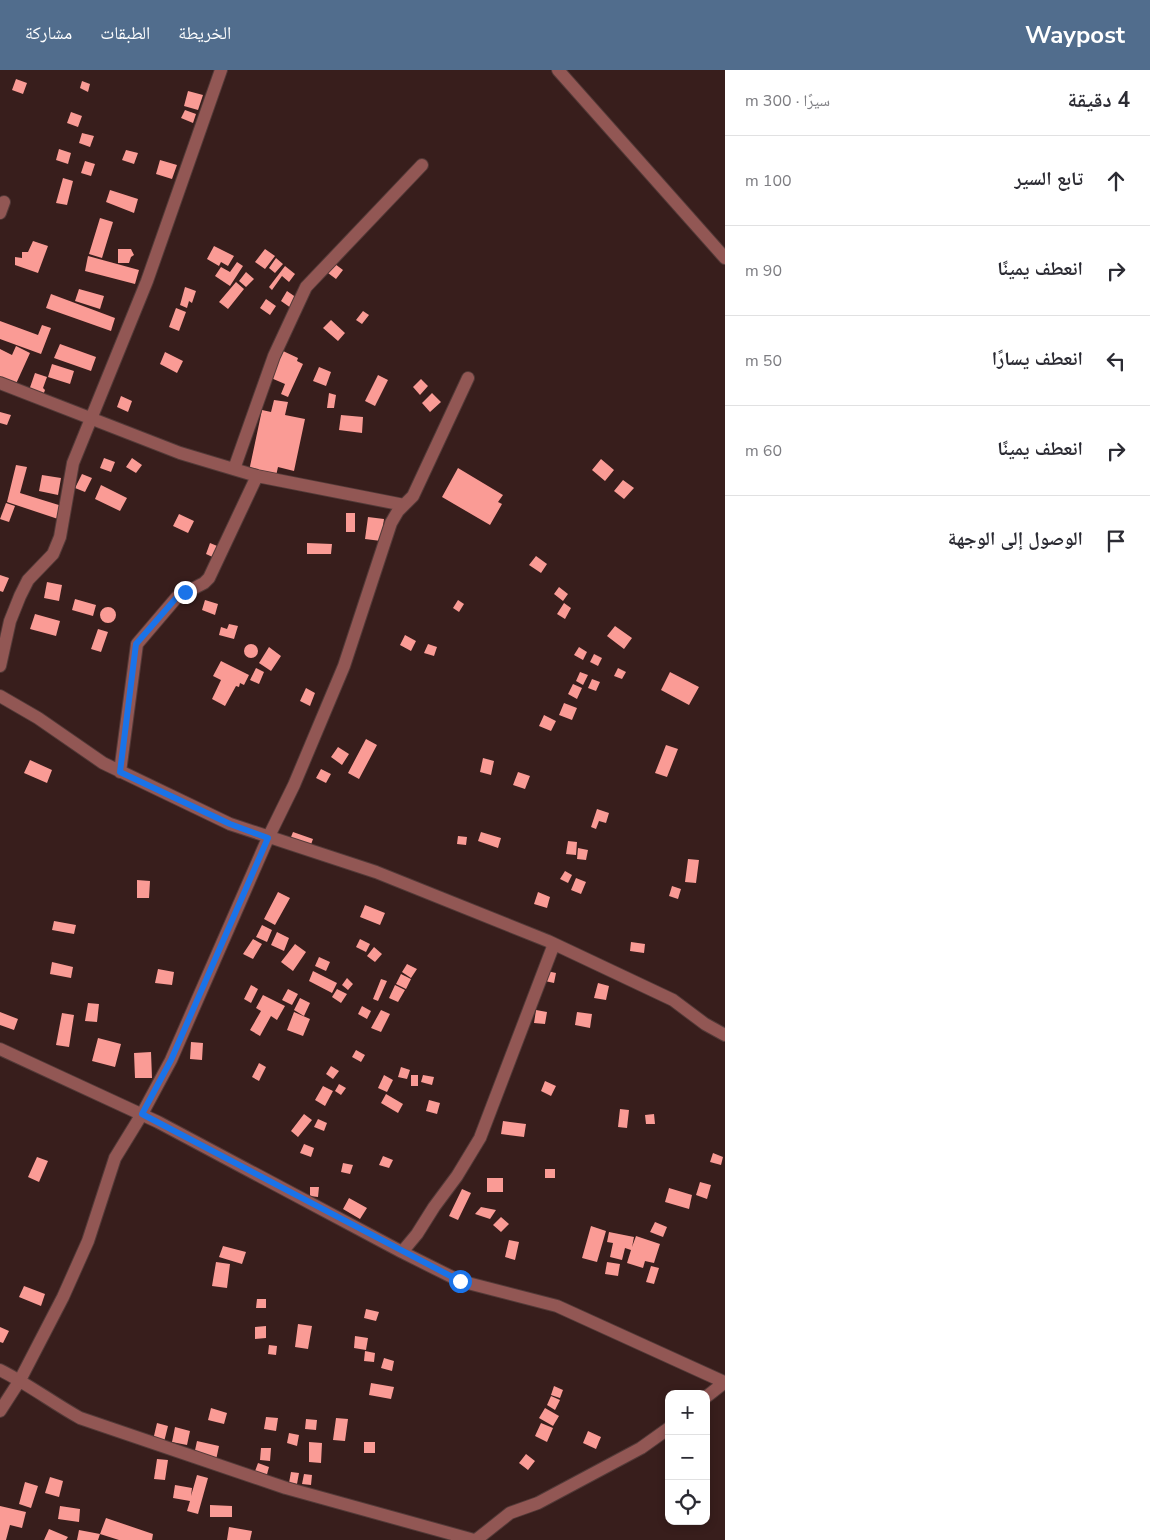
<!DOCTYPE html>
<html lang="ar">
<head>
<meta charset="utf-8">
<style>
	body { margin:0; font-family:"Nunito Sans","Noto Naskh Arabic",sans-serif; background:#f2f2f3; color:#2b2b33; direction:rtl }
	.controls { position:absolute; right:15px; bottom:15px; display:grid; overflow:hidden; border-radius:10px; box-shadow:0 2px 8px #0003 }
	.controls button { width:45px; height:45px; display:grid; place-items:center; padding:0; border:0; border-bottom:1px solid #e1e1e2; background:#fff; color:#2b2b33; font:25px sans-serif }
	.stop { position:absolute; width:15px; height:15px; margin:-11px; border:4px solid #1a73e8; border-radius:50%; background:#fff }
	.stop.end { background:#1a73e8; border-color:#fff; box-shadow:0 1px 5px #0008 }
	.list { margin:0; padding:0; list-style:none }
	h2 { display:flex; justify-content:space-between; align-items:center; height:65px; margin:0; padding:0 20px; font-size:21px }
	h2 small { font-size:16px; font-weight:400; color:#7c7c81 }
	.list li { display:grid; grid-template-columns:32px 1fr auto; gap:15px; align-items:center; box-sizing:border-box; height:90px; padding:0 20px; border-top:1px solid #e1e1e2 }
	.list b { display:block; font-size:19px; white-space:nowrap }
	.list em { font-size:16px; font-style:normal; color:#7c7c81 }
	.icon { flex:none; width:28px; height:28px; fill:none; stroke:currentColor; stroke-width:2; stroke-linecap:round; stroke-linejoin:round }
	.map { position:relative; flex:none; width:725px; height:1470px; overflow:hidden; direction:ltr }
	header { display:flex; align-items:center; gap:30px; box-sizing:border-box; height:70px; padding:0 25px; background:#516d8d; color:#fff }
	header strong { font-size:24px }
	nav { display:flex; gap:28px; margin-inline-start:auto; font-size:18px }
	main { display:flex }
	aside { flex:1; background:#fff }
	.map>svg:first-child { display:block }
</style>
</head>
<body>
<header>
<strong>Waypost</strong>
<nav><a>الخريطة</a><a>الطبقات</a><a>مشاركة</a></nav>
</header>
<main>
<aside>
<h2>4 دقيقة<small>سيرًا · 300 m</small></h2>
<ul class="list">
<li><svg class="icon" aria-label="ahead" viewBox="0 0 24 24"><path d="M12 20V5M6 11l6-6 6 6"/></svg><div><b>تابع السير</b></div><em>100 m</em></li>
<li><svg class="icon" aria-label="right" viewBox="0 0 24 24"><path d="M7 20v-9h11M14 6l5 5-5 5"/></svg><div><b>انعطف يمينًا</b></div><em>90 m</em></li>
<li><svg class="icon" aria-label="left" viewBox="0 0 24 24"><path d="M17 20v-9H6M10 6l-5 5 5 5"/></svg><div><b>انعطف يسارًا</b></div><em>50 m</em></li>
<li><svg class="icon" aria-label="right" viewBox="0 0 24 24"><path d="M7 20v-9h11M14 6l5 5-5 5"/></svg><div><b>انعطف يمينًا</b></div><em>60 m</em></li>
<li><svg class="icon" aria-label="arrive" viewBox="0 0 24 24"><path d="M6 21V4h12l-3 4 3 4H6"/></svg><div><b>الوصول إلى الوجهة</b></div></li>
</ul>
</aside>
<div class="map">
<svg width="725" height="1470" viewBox="0 0 725 1470">
	<rect width="100%" height="100%" fill="#381e1c"/>
	<path fill="#fa9b95" d="M16,9L27,13L23,24L12,20Z
		M82,11L90,14L88,22L80,18Z
		M188,21L203,25L198,40L184,36Z
		M185,40L196,44L193,53L181,48Z
		M71,42L82,46L78,57L67,53Z
		M82,63L94,66L90,77L79,73Z
		M59,79L71,83L68,94L56,90Z
		M126,80L138,83L134,94L122,90Z
		M160,90L177,95L172,109L156,104Z
		M85,91L95,94L91,106L81,103Z
		M63,108L73,111L67,135L56,133Z
		M110,120L138,129L134,143L106,132Z
		M100,148L113,152L102,188L89,184Z
		M33,171L48,176L38,203L15,195V187L22,188V182H28Z
		M214,176L234,186L228,196L221,192L219,196L207,189Z
		M118,179H131L134,185L131,187L129,193H118Z
		M265,179L275,186L265,199L255,192Z
		M88,186L139,200L135,214L85,201Z
		M276,188L283,194L275,203L269,198Z
		M237,192L243,196L230,216L215,206L221,197L230,202Z
		M335,194L343,200L336,209L328,203Z
		M285,196L295,204L289,212L282,206L272,220L269,217Z
		M246,202L254,209L246,217L239,211Z
		M236,212L244,219L228,239L219,232Z
		M185,217L196,221L192,233L189,231L187,238L180,235Z
		M79,219L104,226L100,239L75,231Z
		M287,221L297,228L291,238L281,231Z
		M51,224L115,248L111,261L46,238Z
		M266,229L276,236L270,245L260,238Z
		M176,238L186,242L179,261L169,257Z
		M363,241L369,245L362,254L356,250Z
		M331,250L345,263L338,271L323,258Z
		M0,251L38,265L42,255L51,258L41,284L0,269Z
		M60,274L96,287L91,301L54,288Z
		M16,276L30,283L15,316L0,309V279L12,285Z
		M283,281L298,288L297,291L303,294L288,327L281,324L285,314L271,308Z
		M165,282L183,291L177,303L160,294Z
		M52,294L74,301L70,314L48,307Z
		M319,297L331,302L326,316L313,311Z
		M35,303L47,307L43,318L45,320L40,334L26,329Z
		M378,305L388,310L375,336L365,331Z
		M421,309L428,316L420,325L413,317Z
		M329,323L336,325L334,338H327Z
		M432,323L441,332L430,342L422,333Z
		M121,326L132,331L128,342L117,337Z
		M274,330L288,332L285,345L305,349L294,401L278,397L276,406L249,401L262,340L271,342Z
		M0,342L11,345L7,355L0,353Z
		M341,345L363,347L362,363L339,360Z
		M104,388L115,392L111,402L100,398Z
		M132,388L142,395L136,403L126,397Z
		M601,389L614,400L605,411L592,400Z
		M16,395L27,397L20,423L62,436L58,449L7,432Z
		M458,398L503,425L498,432L502,434L490,455L442,427Z
		M82,404L92,408L85,422L75,418Z
		M42,405L61,408L58,425L39,421Z
		M623,410L634,418L624,429L614,421Z
		M101,415L127,428L120,441L95,429Z
		M6,433L15,436L9,452L0,449Z
		M346,443H355V462H346Z
		M179,444L194,451L188,463L173,456Z
		M368,447L384,449L381,471L365,469Z
		M210,473L222,478L217,489L206,484Z
		M307,473L332,474L331,484H307Z
		M536,486L547,494L541,503L529,495Z
		M0,505L9,508L3,522L0,521Z
		M47,512L62,515L59,531L44,528Z
		M559,517L568,524L563,531L554,524Z
		M75,529L96,535L93,546L72,540Z
		M205,530L218,534L215,545L202,540Z
		M458,530L464,534L459,542L453,538Z
		M564,533L571,538L565,549L557,544Z
		M100 545a8 8 0 1 1 16 0a8 8 0 1 1-16 0Z
		M35,544L60,551L56,566L30,559Z
		M229,554L238,556L234,569L219,565L221,557L227,559Z
		M615,556L632,568L624,579L607,566Z
		M98,559L108,562L101,582L91,579Z
		M405,565L416,571L411,581L400,575Z
		M428,574L437,577L434,586L424,583Z
		M244 581a7 7 0 1 1 14 0a7 7 0 1 1-14 0Z
		M269,577L281,586L271,601L259,593Z
		M579,577L587,582L583,590L574,585Z
		M594,584L602,588L598,596L590,592Z
		M221,591L249,605L244,615L240,613L239,617L236,616L225,636L212,629L221,610L213,606Z
		M256,598L264,602L259,614L250,610Z
		M618,598L626,602L622,609L614,606Z
		M580,602L588,605L583,615L576,611Z
		M670,602L699,617L689,635L661,620Z
		M592,609L600,612L596,621L588,618Z
		M573,614L582,618L577,629L568,624Z
		M306,618L315,623L310,636L300,631Z
		M564,633L577,638L572,650L559,645Z
		M544,645L556,651L551,661L539,656Z
		M366,669L377,675L359,709L348,703Z
		M666,675L678,679L667,707L655,703Z
		M338,677L349,684L342,695L331,687Z
		M483,688L494,691L491,705L480,702Z
		M30,690L52,700L47,713L24,703Z
		M321,699L331,704L326,713L316,708Z
		M518,702L530,706L525,719L513,715Z
		M597,739L609,743L606,753L599,751L596,759L591,757Z
		M293,762L313,769L309,780L289,772Z
		M481,762L501,768L498,778L478,771Z
		M458,766L467,767L466,775L457,774Z
		M568,771L577,772L576,785L566,784Z
		M578,778L588,780L586,790L577,789Z
		M688,789L699,790L696,813L685,812Z
		M565,801L572,805L568,813L560,809Z
		M576,808L586,812L581,824L571,820Z
		M137,810L150,811L149,828H137Z
		M672,816L681,819L678,829L669,826Z
		M278,822L290,828L275,855L264,849Z
		M538,822L550,827L547,838L534,834Z
		M365,835L385,843L380,855L360,847Z
		M54,851L76,855L74,864L52,860Z
		M262,855L272,860L267,872L256,867Z
		M277,862L289,868L284,881L271,875Z
		M253,869L262,874L253,889L243,884Z
		M360,869L370,874L366,882L356,877Z
		M631,872L645,874L644,883L630,881Z
		M295,874L306,882L293,901L281,892Z
		M374,877L382,884L375,892L367,886Z
		M319,887L330,892L326,901L315,896Z
		M52,892L73,897L71,908L50,904Z
		M407,894L417,899L411,908L402,902Z
		M158,899L174,902L172,915L155,913Z
		M313,901L337,913L332,923L309,911Z
		M547,901L556,903L554,913L545,911Z
		M401,904L411,909L406,919L396,914Z
		M347,908L353,914L348,920L342,915Z
		M381,909L387,911L378,931L373,929Z
		M598,913L609,916L606,930L594,928Z
		M251,915L258,919L251,933L244,929Z
		M395,915L405,920L398,932L389,928Z
		M288,919L298,924L292,935L282,930Z
		M337,919L347,924L341,933L332,927Z
		M263,925L285,936L277,950L271,946L260,966L250,960L261,941L256,938Z
		M300,928L310,933L304,946L294,940Z
		M88,933L99,934L97,952L85,951Z
		M362,936L371,941L367,949L358,944Z
		M381,940L390,944L381,962L371,958Z
		M536,940L547,942L545,954L534,953Z
		M0,942L18,949L14,960L0,955Z
		M294,942L310,949L303,966L287,960Z
		M577,942L592,944L590,958L575,955Z
		M62,943L74,945L69,977L56,975Z
		M98,968L121,974L115,997L92,991Z
		M191,972L203,973L202,990L190,989Z
		M356,980L365,985L361,992L352,987Z
		M151,982L152,1008H135L134,983Z
		M259,993L266,997L259,1011L252,1007Z
		M331,996L339,1001L333,1009L326,1004Z
		M401,997L410,1000L407,1009L398,1007Z
		M384,1005L393,1010L387,1022L378,1018Z
		M411,1005H418V1016H411Z
		M423,1005L434,1007L432,1015L421,1012Z
		M545,1011L556,1016L551,1026L541,1021Z
		M339,1014L346,1018L341,1025L335,1021Z
		M323,1016L333,1021L325,1036L315,1030Z
		M386,1024L403,1034L398,1043L381,1033Z
		M429,1030L440,1033L437,1044L426,1041Z
		M620,1039L629,1040L627,1058L618,1057Z
		M304,1044L312,1050L298,1067L291,1061Z
		M654,1044L655,1054H646L645,1045Z
		M318,1049L327,1053L324,1061L314,1057Z
		M503,1051L526,1054L524,1067L501,1064Z
		M304,1074L314,1078L311,1087L300,1083Z
		M713,1083L723,1087L721,1095L710,1092Z
		M383,1086L393,1090L389,1098L379,1095Z
		M37,1087L48,1091L39,1112L28,1107Z
		M343,1093L353,1095L350,1104L341,1102Z
		M545,1099H555V1108H545Z
		M487,1108H503V1122H487Z
		M700,1112L711,1115L707,1129L696,1125Z
		M310,1117H319L318,1127L310,1126Z
		M669,1118L692,1125L689,1139L665,1132Z
		M462,1119L471,1123L458,1150L449,1146Z
		M349,1128L367,1138L360,1149L343,1139Z
		M481,1137L496,1140L490,1149L475,1144Z
		M501,1147L509,1154L501,1162L493,1155Z
		M655,1152L667,1157L663,1167L650,1162Z
		M591,1156L606,1161L597,1192L582,1188Z
		M609,1162L634,1167L632,1177L636,1166L660,1174L654,1193L645,1191L643,1198L627,1193L631,1180L625,1178L622,1190L610,1187L613,1173L607,1172Z
		M509,1170L519,1172L515,1190L505,1187Z
		M223,1176L246,1182L242,1194L219,1187Z
		M216,1192L230,1194L227,1218L212,1216Z
		M607,1192L620,1194L618,1206L605,1204Z
		M651,1196L659,1198L654,1214L646,1212Z
		M24,1216L45,1224L41,1236L19,1227Z
		M257,1229H266V1238H256Z
		M366,1239L379,1242L376,1251L364,1248Z
		M298,1254L312,1256L308,1279L295,1277Z
		M266,1256V1268L255,1269V1257Z
		M0,1257L9,1261L3,1273L0,1272Z
		M355,1266L368,1268L366,1280L354,1278Z
		M269,1275L277,1276L276,1285L268,1284Z
		M365,1281L375,1283L374,1292L364,1291Z
		M384,1288L394,1291L392,1301L381,1298Z
		M371,1313L394,1317L391,1329L369,1325Z
		M554,1316L563,1320L560,1328L551,1325Z
		M551,1326L560,1330L555,1340L547,1335Z
		M211,1338L227,1343L224,1354L208,1350Z
		M545,1338L559,1346L553,1356L539,1348Z
		M266,1347L278,1348L276,1361L264,1359Z
		M336,1348L348,1349L345,1371L333,1370Z
		M306,1349L317,1350L316,1360L305,1359Z
		M157,1353L168,1356L164,1372L153,1370Z
		M541,1353L553,1358L547,1372L535,1366Z
		M175,1357L190,1361L187,1375L172,1372Z
		M588,1361L601,1367L596,1379L583,1373Z
		M289,1363L299,1365L297,1376L287,1373Z
		M197,1371L219,1376L216,1390L194,1385Z
		M309,1372L322,1373L321,1393L309,1392Z
		M364,1372H375V1383H364Z
		M261,1378H271L270,1391L260,1390Z
		M526,1384L535,1391L528,1400L519,1393Z
		M157,1389L168,1390L165,1410L154,1409Z
		M258,1393L269,1397L266,1408L254,1404Z
		M291,1402L299,1403L297,1414L289,1413Z
		M304,1404L312,1405L311,1415L302,1414Z
		M197,1405L208,1408L198,1444L187,1441L190,1431L173,1428L175,1415L192,1418L191,1426Z
		M50,1407L63,1411L59,1427L45,1423Z
		M25,1412L38,1416L31,1438L19,1434Z
		M210,1435L232,1436V1447H210Z
		M0,1436L26,1442L22,1458L10,1455L6,1470H0Z
		M60,1436L80,1439L79,1452L58,1449Z
		M106,1448L153,1464L152,1470H119L100,1464Z
		M229,1457L252,1461L250,1470H227Z
		M49,1459L68,1467L66,1470H44Z
		M79,1460L100,1464L98,1470H77Z"/>
	<g fill="none" stroke-linecap="round" stroke-linejoin="round">
		<defs>
			<path id="minor" d="M0,143L4,132
				M0,313L180,383L257,406L404,435
				M234,399L274,286L306,217L422,95
				M0,596L10,551L20,526L28,510L53,484L60,467L73,393L147,211L221,0
				M0,626L38,648L103,693L230,754L376,802L548,871L673,930L705,954L725,965
				M120,702L137,574L177,527L204,513L209,508L257,406
				M0,979L158,1052L402,1182L460,1211L557,1236L724,1312
				M402,1182L417,1164L434,1137L457,1106L480,1068L554,874
				M0,1300C28,1314 53,1333 80,1348L286,1418L474,1470
				M706,1327L725,1312
				M0,1341L20,1310L63,1227L88,1171L115,1088L142,1044L171,990L268,768L294,715L344,596L391,453L398,441L413,426L468,308
				M476,1470L510,1443L538,1433L641,1378L669,1358"/>
			<path id="tertiary" d="M558,0L725,188"/>
		</defs>
		<use href="#minor" stroke="#533a38" stroke-width="14"/>
		<use href="#tertiary" stroke="#533a38" stroke-width="14"/>
		<use href="#minor" stroke="#925754" stroke-width="12"/>
		<use href="#tertiary" stroke="#925754" stroke-width="12"/>
	</g>
	<g fill="none" stroke-linecap="round" stroke-linejoin="round">
		<path stroke="#1a73e8" stroke-width="6" d="M185,522L177,527L136,574L120,702L230,754L268,768L171,990L142,1044L460,1211"/>
	</g>
</svg>
<div class="controls">
<button>+</button>
<button>−</button>
<button><svg class="icon" aria-label="locate" viewBox="0 0 24 24"><circle cx="12" cy="12" r="6"/><path d="M12 2v4M12 18v4M2 12h4M18 12h4"/></svg></button>
</div>
<div class="stop" style="left:460px;top:1211px"></div>
<div class="stop end" style="left:185px;top:522px"></div>
</div>
</main>
</body>
</html>
